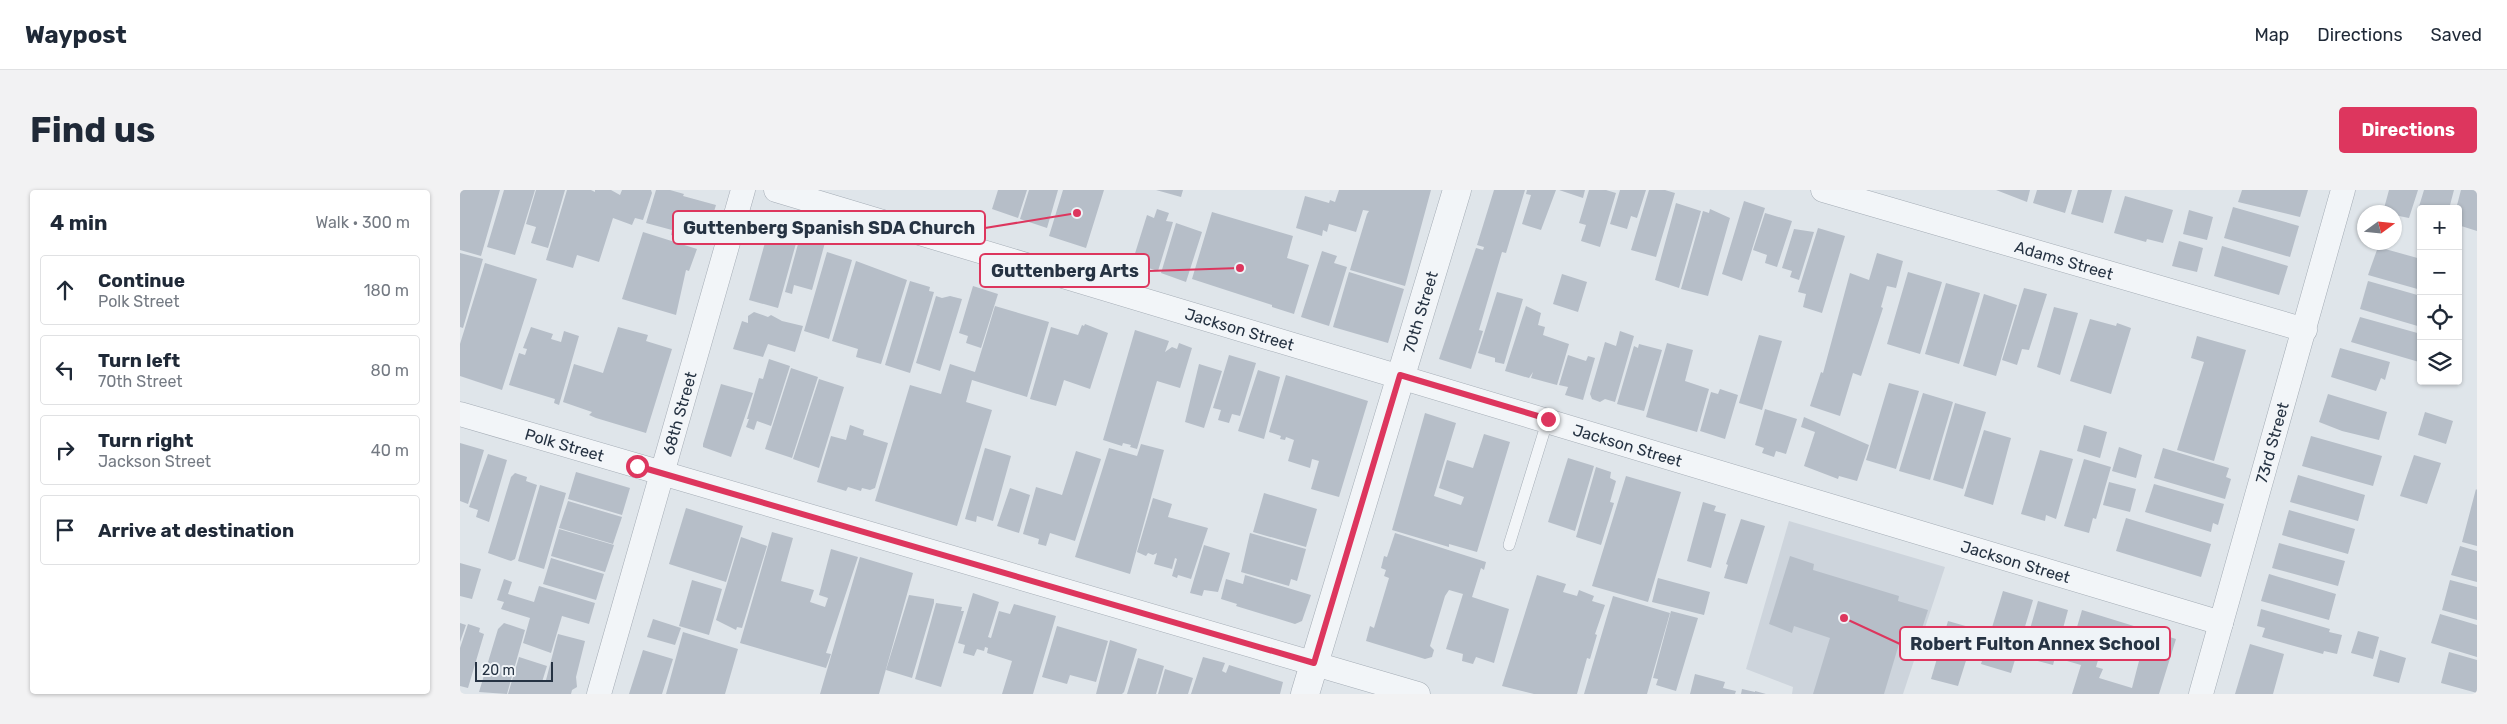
<!DOCTYPE html>
<html lang="en">
<head>
<meta charset="utf-8">
<style>
	body { margin:0; font-family:Rubik,sans-serif; background:#f2f2f3; color:#1f2937 }
	.controls { position:absolute; right:15px; top:15px; display:grid; overflow:hidden; border-radius:5px; box-shadow:0 1px 4px #0004 }
	.controls button { width:45px; height:45px; display:grid; place-items:center; padding:0; border:0; border-bottom:1px solid #e0e1e3; background:#fff; color:#1f2937; font:25px sans-serif }
	.compass { position:absolute; left:1897px; top:15px; width:45px; height:45px; border-radius:50%; background:#fff; box-shadow:0 1px 4px #0004; rotate:75deg }
	.scale { position:absolute; left:15px; bottom:12px; width:78px; box-sizing:border-box; padding-left:5px; border:2px solid #263343; border-top:0; font-size:14px; line-height:18px; white-space:nowrap; color:#263343; -webkit-text-stroke:4px #eff3f7; paint-order:stroke }
	.stop { position:absolute; width:15px; height:15px; margin:-11px; border:4px solid #dd365e; border-radius:50%; background:#fff }
	.stop.end { background:#dd365e; border-color:#fff; box-shadow:0 1px 5px #0008 }
	.list { margin:0; padding:0; list-style:none }
	h2 { display:flex; justify-content:space-between; align-items:center; height:65px; margin:0; padding:0 20px; font-size:21px }
	h2 small { font-size:16px; font-weight:400; color:#747a83 }
	.list li { display:grid; grid-template-columns:32px 1fr auto; gap:15px; align-items:center; box-sizing:border-box; height:70px; margin:0 10px 10px; padding:0 10px; border:1px solid #e0e1e3; border-radius:5px }
	.list b { display:block; font-size:19px; white-space:nowrap }
	.list p { margin:0; font-size:16px; white-space:nowrap; color:#747a83 }
	.list em { font-size:16px; font-style:normal; color:#747a83 }
	.icon { flex:none; width:28px; height:28px; fill:none; stroke:currentColor; stroke-width:2; stroke-linecap:round; stroke-linejoin:round }
	.map { position:relative; flex:none; width:2017px; height:504px; overflow:hidden; border-radius:5px }
	header { display:flex; align-items:center; gap:30px; box-sizing:border-box; height:70px; padding:0 25px; background:#fff; border-bottom:1px solid #e0e1e3 }
	header strong { font-size:24px }
	nav { display:flex; gap:28px; margin-inline-start:auto; font-size:18px }
	.intro { display:flex; align-items:center; justify-content:space-between; box-sizing:border-box; height:120px; padding:0 30px }
	h1 { margin:0; font-size:35px }
	.button { padding:12px 22px; border-radius:5px; background:#dd365e; color:#fff; font-size:18px; font-weight:700 }
	main { display:flex; gap:30px; padding:0 30px }
	aside { flex:1; background:#fff; border-radius:5px; box-shadow:0 1px 4px #0004 }
	.map>svg:first-child { display:block }
</style>
</head>
<body>
<header>
<strong>Waypost</strong>
<nav><a>Map</a><a>Directions</a><a>Saved</a></nav>
</header>
<div class="intro"><h1>Find us</h1><a class="button">Directions</a></div>
<main>
<aside>
<h2>4 min<small>Walk · 300 m</small></h2>
<ul class="list">
<li><svg class="icon" aria-label="ahead" viewBox="0 0 24 24"><path d="M12 20V5M6 11l6-6 6 6"/></svg><div><b>Continue</b><p>Polk Street</p></div><em>180 m</em></li>
<li><svg class="icon" aria-label="left" viewBox="0 0 24 24"><path d="M17 20v-9H6M10 6l-5 5 5 5"/></svg><div><b>Turn left</b><p>70th Street</p></div><em>80 m</em></li>
<li><svg class="icon" aria-label="right" viewBox="0 0 24 24"><path d="M7 20v-9h11M14 6l5 5-5 5"/></svg><div><b>Turn right</b><p>Jackson Street</p></div><em>40 m</em></li>
<li><svg class="icon" aria-label="arrive" viewBox="0 0 24 24"><path d="M6 21V4h12l-3 4 3 4H6"/></svg><div><b>Arrive at destination</b></div></li>
</ul>
</aside>
<div class="map">
<svg width="2017" height="504" viewBox="0 0 2017 504">
	<rect width="100%" height="100%" fill="#dfe5ea"/>
	<path fill="#cdd4dc" d="M1329,331L1485,377L1443,504H1332L1333,497L1286,479Z"/>
	<path fill="#b6bec8" fill-rule="evenodd" d="M0,0H40L21,66L0,60Z
		M44,0H75L55,65L27,57Z
		M76,0H105L88,58L71,53L76,37L66,34Z
		M107,0H131L135,2V0H151L160,5L162,0H191L192,3L183,30L175,28L172,35L153,28L139,72L117,65L113,78L86,70Z
		M196,0H210L224,4L223,6L256,15L244,55L211,45L212,40L186,33Z
		M538,0H567L558,28L532,19Z
		M569,0H598L587,38L560,29Z
		M603,0H644L626,58L589,46Z
		M696,0H723L721,7Z
		M879,0H971L945,96L890,80L907,24L909,21L903,20L896,42L869,34L867,42L863,40L862,46L836,38L845,6L869,13L870,10L875,12Z
		M1034,0H1065L1046,63L1042,62L1019,140L1023,141L1011,179L979,169L1016,58L1023,60L1024,57L1017,55Z
		M1067,0H1096L1081,40L1062,34L1071,5L1066,4Z
		M1099,0H1125L1123,8Z
		M1129,0H1146L1156,3L1140,57L1121,51L1126,35L1119,33Z
		M1160,0H1186L1177,28L1171,26L1167,39L1150,34Z
		M1189,0H1205L1215,3L1196,67L1171,60Z
		M1536,0H1570L1567,12Z
		M1577,0H1612L1605,23L1573,13Z
		M1618,0H1652L1643,33L1611,24Z
		M1782,0H1848L1840,27L1778,12Z
		M1929,0H1958L1949,28L1934,25V22H1923Z
		M1964,0H1994L1989,19H1961V24L1957,23Z
		M2001,0H2017V41L1998,35V19H1996Z
		M1665,6L1713,20L1703,53L1687,49L1686,52L1654,43Z
		M1284,11L1305,18L1282,91L1262,84Z
		M1216,13L1241,21L1219,98L1195,90Z
		M1773,17L1839,36L1830,67L1764,48Z
		M697,19L709,23L706,31L713,32L698,81L672,73L687,25L694,28Z
		M1250,19L1270,28L1248,106L1221,99L1243,21L1249,23Z
		M1729,20L1753,27L1747,50L1723,44Z
		M752,22L833,46L827,68L849,75L834,124L812,117V115L732,89Z
		M1305,23L1332,31L1317,77L1305,73L1307,65L1293,60Z
		M311,31L340,39L318,118L289,110Z
		M716,33L742,42L726,92L701,83Z
		M1358,38L1385,46L1362,123L1343,117L1346,104L1338,102Z
		M1334,39L1354,42L1339,90L1330,87L1332,81L1322,78Z
		M183,42L237,59L229,81L226,80L216,125L162,109Z
		M348,44L366,49L352,100L334,95L332,104L325,102L338,54L345,55Z
		M1719,51L1743,58L1737,82L1712,76Z
		M1762,56L1828,76L1819,105L1754,86Z
		M1918,57L1961,69V100L1908,85Z
		M862,61L877,66L874,73L887,77L869,136L841,127Z
		M367,62L392,70L369,149L344,141Z
		M0,63L23,69L3,138L0,137Z
		M1417,63L1443,71L1436,98L1427,96L1421,117L1423,118L1401,186L1393,183L1380,226L1350,216L1361,182L1363,183L1390,83L1409,90Z
		M396,71L447,90L421,174L396,167L398,159L372,151Z
		M25,73L77,89L42,200L0,186V154Z
		M889,82L944,99L928,153L873,137Z
		M1448,82L1482,92L1460,164L1427,154Z
		M1102,84L1127,92L1118,122L1093,114Z
		M450,91L470,97L469,101L474,102L450,183L425,175Z
		M1908,91L1961,106V137L1900,119Z
		M1486,93L1520,103L1499,174L1465,164Z
		M513,96L538,104L521,158L506,153L508,146L499,143Z
		M1564,98L1587,104L1569,160L1562,159L1557,175L1542,170Z
		M1037,102L1063,109L1044,174L1035,172V168L1018,163Z
		M1524,104L1557,115L1536,186L1503,176Z
		M476,106L482,108L490,106L502,109L480,181L456,173Z
		M535,116L589,132L567,207L512,190L506,212L532,220L497,336L415,311L450,195L481,204L490,174L515,182Z
		M1066,116L1081,123L1078,135L1085,137L1083,145L1109,154L1097,195L1071,188L1073,182L1069,188L1045,181Z
		M1594,117L1618,123L1600,185L1577,177Z
		M294,122L308,127L311,125L322,131L343,136L335,162L308,154L303,167L273,159L282,131L288,133V126Z
		M1900,127L1961,144L1959,172L1891,152Z
		M1630,129L1656,136L1657,133L1671,138L1651,204L1610,191Z
		M625,134L648,143L630,199L604,190L596,216L570,209L591,137L618,145L622,135L624,136Z
		M71,137L93,144L91,149L101,152L104,141L119,146L99,215L94,213L95,209L49,195L59,163L65,165L67,159L63,158Z
		M158,137L188,145L186,151L212,159L186,243L136,228L129,225L132,222L103,212L114,174L143,183Z
		M675,140L709,151L705,162L712,157L717,159L719,153L732,158L720,198L697,191L677,259L670,257L671,255L663,253L662,256L643,250Z
		M1160,141L1174,146L1155,212L1145,209L1140,212L1132,209L1130,204L1145,152L1156,156Z
		M1299,145L1322,151L1302,220L1279,213Z
		M1737,146L1786,160L1754,271L1717,260L1744,172L1731,168Z
		M1207,153L1233,160L1225,191L1249,199L1237,242L1186,227Z
		M1179,154L1202,160L1184,221L1157,214L1174,156L1178,158Z
		M1880,158L1930,172L1925,190L1921,188L1916,201L1871,187Z
		M769,165L796,173L780,226L772,224L769,233L758,230L761,220L753,218Z
		M1108,165L1126,171L1128,166L1135,168L1123,210L1105,205L1108,197L1099,195Z
		M309,169L330,176L311,236L297,231L294,240L286,237L289,229H287L299,188L303,189Z
		M739,174L762,181L744,238L725,232Z
		M331,178L358,187L332,268L305,259Z
		M798,180L820,187L804,249L778,241Z
		M826,185L908,211L879,307L851,299L859,271L852,269L850,278L828,271L834,250L826,247L825,250L820,249L821,246L809,242Z
		M359,189L384,197L359,278L333,269Z
		M1429,193L1459,201L1436,279L1406,270Z
		M261,194L293,203L271,267L243,257V254Z
		M1260,199L1278,205L1265,249L1240,241L1251,202L1258,204Z
		M1463,203L1493,212L1470,290L1439,281Z
		M1868,204L1927,222L1919,250L1882,241L1859,232Z
		M1495,213L1526,222L1503,299L1473,290Z
		M1305,219L1337,229L1326,264L1316,261L1314,267L1302,263L1304,258L1295,255Z
		M1965,222L1993,231L1986,254L1958,245Z
		M965,223L996,233L974,306L1001,315L1004,307L979,298L987,270L1013,278L1024,244L1050,252L1017,362L989,354V357L932,340Z
		M1344,227L1409,255L1397,291L1379,286L1378,289L1344,276L1355,242L1341,237Z
		M390,235L404,240L403,245L428,253L415,298L410,300L402,298L401,301L388,297L386,301L357,292L371,246L386,250Z
		M1624,235L1647,242L1640,268L1617,261Z
		M1524,240L1551,248L1533,315L1504,306Z
		M1851,246L1922,266L1913,296L1842,276Z
		M0,253L24,260L8,314L0,311Z
		M681,254L704,260L670,384L615,367L649,258L677,266Z
		M1659,257L1682,265L1676,288L1652,281Z
		M525,258L551,266L533,331L517,326L516,332L505,329Z
		M1703,258L1769,278L1766,287L1771,289L1765,309L1694,288Z
		M1580,260L1613,269L1596,329L1586,325L1585,331L1561,324Z
		M616,261L641,269L615,351L590,343L586,356L578,354L579,349L563,344L576,297L602,305Z
		M28,264L47,270L29,332L16,327L18,320L9,317Z
		M1954,265L1981,273L1967,314L1940,306Z
		M1108,268L1134,276L1115,341L1088,332Z
		M1624,269L1651,277L1636,329L1633,328L1629,343L1604,336Z
		M1136,277L1151,282L1150,288L1156,291L1150,312L1154,313L1141,355L1116,347Z
		M116,282L170,298L162,325L108,309Z
		M55,283L67,287L66,291L77,295L55,369L51,371L28,363L51,287Z
		M1838,285L1905,305L1898,331L1830,312Z
		M1166,286L1221,302L1188,412L1132,396Z
		M1649,292L1676,299L1670,322L1643,315Z
		M1694,294L1764,314L1758,335L1753,333L1751,342L1685,322Z
		M80,295L106,303L84,379L58,371Z
		M550,298L570,305L559,343L537,336Z
		M2016,299L2017,300V356L2002,352Z
		M804,303L857,319L846,357L793,342Z
		M693,308L712,314L708,327L748,338L731,389L718,385L717,388L712,386L717,369L715,368L712,379L694,374L697,363L693,365L688,363L686,366L677,362Z
		M108,311L162,327L153,354L99,338Z
		M1243,312L1256,316L1254,321L1266,324L1251,378L1227,371Z
		M226,318L283,336L266,392L209,374Z
		M1829,320L1895,339L1888,364L1822,345Z
		M1666,328L1751,354L1741,387L1656,361Z
		M1281,329L1305,336L1287,394L1264,388L1268,375L1266,374Z
		M99,339L154,355L145,382L91,366Z
		M312,342L333,348L321,391L354,400L350,412L365,417L368,408L359,405L371,359L398,367L366,463L371,464L366,478L280,453Z
		M790,343L846,359L837,391L831,389L829,396L781,382Z
		M935,343L1026,372L1024,380L1021,378L1012,407L1049,419L1034,473L1016,467L1013,474L1002,471L1003,464L986,459L1003,404L989,400L985,406L970,456L974,460L972,467L965,469L906,451L910,436L914,438L929,388L924,386L926,380L921,378L924,366L927,367Z
		M281,347L307,356L282,438L277,437L276,440L256,430Z
		M1819,353L1885,371L1878,396L1812,378Z
		M744,355L770,363L758,402L744,400L742,406L730,403Z
		M2000,356L2017,361V392L1991,385Z
		M1330,366L1354,374L1353,380L1439,406L1438,411L1468,420L1455,460L1439,454L1424,504H1353L1370,448L1334,436L1332,443L1309,434Z
		M400,367L453,383L419,504H360Z
		M91,368L144,384L136,410L83,394Z
		M0,373L21,379L12,409L0,406Z
		M1809,384L1876,404L1869,430L1801,411Z
		M785,385L851,405L842,431L835,434L776,416L777,414L761,409L766,389L783,394Z
		M1077,385L1106,394L1103,402L1117,406L1119,400L1134,406L1132,411L1145,415L1135,444L1137,445L1130,469L1127,468L1117,504H1074L1042,496Z
		M1198,388L1250,402L1244,425L1192,412Z
		M44,389L52,392L48,404L74,412L79,396L135,413L129,434L102,426L91,463L63,453L70,428L41,419L44,412L37,410Z
		M232,390L262,399L249,445L219,436Z
		M1990,390L2017,397V430L1982,420Z
		M1543,401L1573,410L1551,483L1521,474Z
		M513,403L539,412L528,447L531,448L539,421L550,424L554,414L596,426L573,504H542L552,471L527,463L528,458L525,457L524,461L517,459L514,466L503,463L505,455L498,453Z
		M449,405L474,409V413L452,488L426,480Z
		M1153,406L1210,423L1187,504H1124Z
		M1578,411L1608,420L1593,475L1562,467Z
		M476,413L502,417L501,421H504L481,497L455,489Z
		M1801,419L1870,439L1869,442L1882,445L1877,464L1864,461L1863,464L1802,447L1805,438L1797,436Z
		M1622,420L1716,449L1699,504H1612L1621,475L1607,471ZM1641,460L1679,471L1672,498L1639,488L1643,479L1636,477Z
		M1211,421L1238,428L1216,501L1196,495L1198,489L1193,488Z
		M1980,424L2017,435V467L1971,453Z
		M193,429L221,438L215,455L187,447Z
		M1488,431L1516,439L1498,496L1471,489Z
		M0,433L6,435L0,452Z
		M44,433L65,440L47,504L19,502L38,439Z
		M8,434L20,438L19,442L24,444L8,498L0,496V458Z
		M597,436L648,451L636,492L610,485L607,494L582,487Z
		M1898,441L1919,447L1913,469L1891,463Z
		M223,442L278,459L265,504H206Z
		M98,444L125,451L116,487L117,497L112,500L111,504H48L59,467L87,476L82,492L86,490Z
		M650,450L677,459L664,502L662,504H636Z
		M1790,454L1824,464L1813,504H1775Z
		M183,460L213,469L202,504H169Z
		M1920,460L1946,468L1939,493L1913,486Z
		M1989,462L2017,470V503L1981,493Z
		M743,467L765,473L762,481L766,483L769,475L823,492L820,504H731Z
		M678,468L704,476L696,504H667Z
		M705,479L733,488L728,504H698Z
		M1235,484L1265,492L1263,498L1276,501L1275,504H1230Z
		M1282,499L1295,502V501L1306,504H1281Z"/>
	<g fill="none" stroke-linecap="round" stroke-linejoin="round">
		<defs>
			<path id="service" d="M1049,355L1088,229"/>
			<g id="minor">
				<path id="s1" d="M316,0L1761,433"/>
				<path id="s2" d="M1363,0L1845,140"/>
				<path id="s3" d="M0,224L958,504"/>
				<path id="s4" d="M139,504L283,0"/>
				<path id="s5" d="M1741,504L1883,0"/>
			</g>
			<g id="tertiary">
				<path id="s6" d="M845,504L997,0"/>
			</g>
		</defs>
		<use href="#service" stroke="#a4acb5" stroke-width="12"/>
		<use href="#minor" stroke="#a4acb5" stroke-width="25"/>
		<use href="#tertiary" stroke="#a4acb5" stroke-width="29"/>
		<use href="#service" stroke="#f2f5f8" stroke-width="11"/>
		<use href="#minor" stroke="#f2f5f8" stroke-width="24"/>
		<use href="#tertiary" stroke="#f2f5f8" stroke-width="28"/>
	</g>
	<g fill="none" stroke-linecap="round" stroke-linejoin="round">
		<path stroke="#dd365e" stroke-width="6" d="M177,276L854,473L940,185L1088,229"/>
	</g>
	<g text-anchor="middle" dominant-baseline="central" stroke-width="4.5" stroke-linejoin="round" paint-order="stroke">
		<g font-size="16" fill="#263343" stroke="#eff3f7">
			<text stroke="none"><textPath href="#s2" startOffset="251">Adams Street</textPath></text>
			<text stroke="none"><textPath href="#s6" startOffset="399">70th Street</textPath></text>
			<text stroke="none"><textPath href="#s1" startOffset="484">Jackson Street</textPath></text>
			<text stroke="none"><textPath href="#s4" startOffset="292">68th Street</textPath></text>
			<text stroke="none"><textPath href="#s5" startOffset="261">73rd Street</textPath></text>
			<text stroke="none"><textPath href="#s1" startOffset="889">Jackson Street</textPath></text>
			<text stroke="none"><textPath href="#s3" startOffset="109">Polk Street</textPath></text>
			<text stroke="none"><textPath href="#s1" startOffset="1294">Jackson Street</textPath></text>
		</g>
	</g>
	<path fill="none" stroke="#dd365e" stroke-width="2" d="M617 23L525 38M780 78L689 81M1384 428L1440 454"/>
	<g fill="#dd365e" stroke="#eff3f7" stroke-width="2">
		<circle cx="617" cy="23" r="5"/>
		<circle cx="780" cy="78" r="5"/>
		<circle cx="1384" cy="428" r="5"/>
	</g>
	<g fill="#eff3f7" stroke="#dd365e" stroke-width="2">
		<rect x="213" y="21" width="312" height="33" rx="5"/>
		<rect x="520" y="64" width="169" height="33" rx="5"/>
		<rect x="1440" y="437" width="270" height="33" rx="5"/>
	</g>
	<g font-size="18" text-anchor="middle" font-weight="bold" fill="#263343">
		<text x="369" y="44">Guttenberg Spanish SDA Church</text>
		<text x="605" y="87">Guttenberg Arts</text>
		<text x="1575" y="460">Robert Fulton Annex School</text>
	</g>
</svg>
<div class="controls">
<button>+</button>
<button>−</button>
<button><svg class="icon" aria-label="locate" viewBox="0 0 24 24"><circle cx="12" cy="12" r="6"/><path d="M12 2v4M12 18v4M2 12h4M18 12h4"/></svg></button>
<button><svg class="icon" aria-label="layers" viewBox="0 0 24 24"><path d="M12 4l9 5-9 5-9-5zM3 14l9 5 9-5"/></svg></button>
</div>
<svg class="compass" viewBox="-18 -18 36 36"><path d="M0-13l5 13h-10z" fill="#e53935"/><path d="M0 13l5-13h-10z" fill="#747a83"/></svg>
<div class="scale">20 m</div>
<div class="stop" style="left:177px;top:276px"></div>
<div class="stop end" style="left:1088px;top:229px"></div>
</div>
</main>
</body>
</html>
